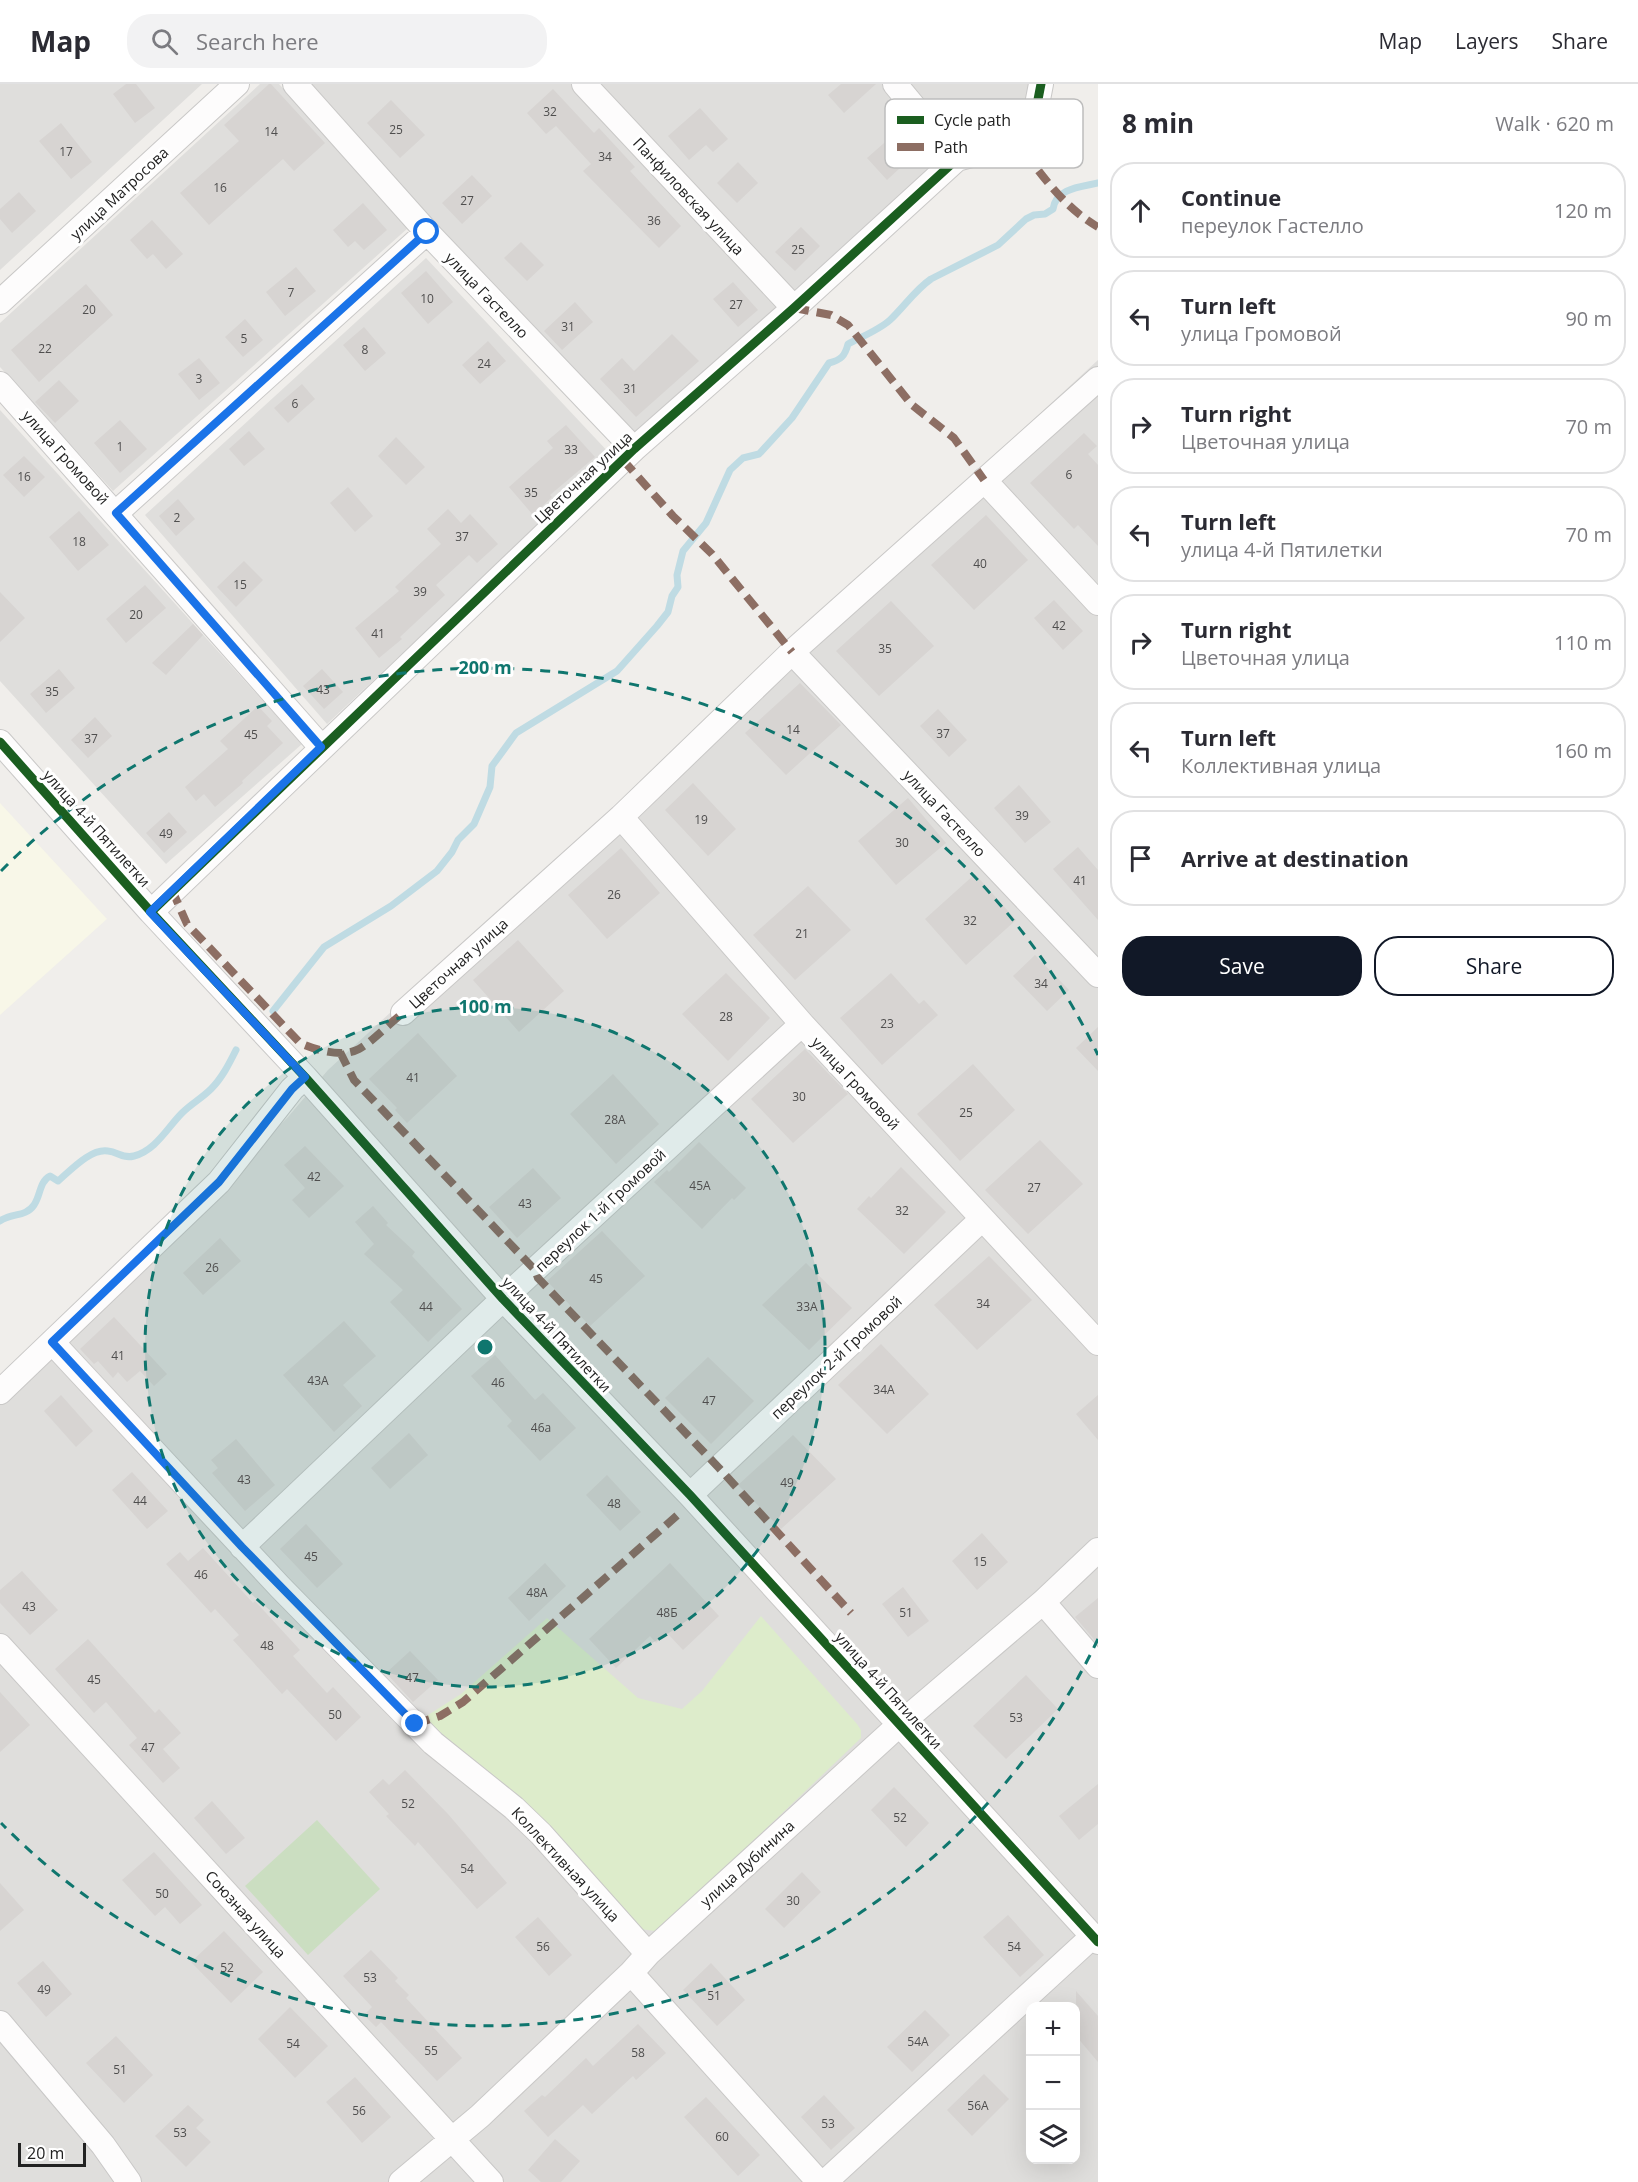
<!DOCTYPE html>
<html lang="en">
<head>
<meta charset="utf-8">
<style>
	body { margin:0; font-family:"Open Sans",sans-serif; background:#f2f2f3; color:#2b2b33 }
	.controls { position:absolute; right:18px; bottom:18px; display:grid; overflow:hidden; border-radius:12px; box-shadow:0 6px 24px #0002 }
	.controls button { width:54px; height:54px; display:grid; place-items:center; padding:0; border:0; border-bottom:2px solid #e1e1e2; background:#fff; color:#2b2b33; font:30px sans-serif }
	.scale { position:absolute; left:18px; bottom:15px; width:68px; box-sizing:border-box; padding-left:6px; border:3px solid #222; border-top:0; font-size:16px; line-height:21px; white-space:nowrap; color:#222; -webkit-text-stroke:4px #fff; paint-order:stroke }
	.stop { position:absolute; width:18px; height:18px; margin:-14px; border:4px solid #1a73e8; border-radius:50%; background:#fff }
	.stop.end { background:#1a73e8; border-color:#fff; box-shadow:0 2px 6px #0008 }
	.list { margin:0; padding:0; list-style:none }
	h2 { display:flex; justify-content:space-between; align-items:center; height:78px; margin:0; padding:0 24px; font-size:26px }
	h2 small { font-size:20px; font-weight:400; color:#7c7c81 }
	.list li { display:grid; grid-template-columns:39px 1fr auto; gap:18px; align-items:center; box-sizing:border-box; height:96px; margin:0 12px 12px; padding:0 12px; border:2px solid #e1e1e2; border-radius:24px }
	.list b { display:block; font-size:22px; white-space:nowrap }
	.list p { margin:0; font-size:20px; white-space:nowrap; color:#7c7c81 }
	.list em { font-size:20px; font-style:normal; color:#7c7c81 }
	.actions { display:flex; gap:12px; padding:18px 24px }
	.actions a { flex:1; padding:14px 0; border:2px solid #111827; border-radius:24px; text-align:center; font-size:21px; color:#111827 }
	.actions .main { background:#111827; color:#fff }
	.icon { flex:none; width:33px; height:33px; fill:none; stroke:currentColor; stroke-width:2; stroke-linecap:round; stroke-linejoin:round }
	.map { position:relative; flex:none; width:1098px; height:2098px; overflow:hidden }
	header { display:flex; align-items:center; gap:36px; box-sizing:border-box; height:84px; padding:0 30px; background:#fff; border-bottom:2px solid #e1e1e2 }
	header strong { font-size:28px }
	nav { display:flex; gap:33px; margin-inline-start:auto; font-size:21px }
	.search { width:420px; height:54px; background:#f2f2f3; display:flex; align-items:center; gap:15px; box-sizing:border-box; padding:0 21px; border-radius:24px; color:#7c7c81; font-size:22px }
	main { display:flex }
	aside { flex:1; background:#fff }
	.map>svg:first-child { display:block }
</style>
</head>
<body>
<header>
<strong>Map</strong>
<div class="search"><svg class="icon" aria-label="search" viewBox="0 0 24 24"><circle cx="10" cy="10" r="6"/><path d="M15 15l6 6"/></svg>Search here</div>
<nav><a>Map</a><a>Layers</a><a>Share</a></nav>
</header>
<main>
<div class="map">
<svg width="1098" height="2098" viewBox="0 0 1098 2098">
	<rect width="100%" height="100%" fill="#f0eeeb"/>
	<path fill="#dfdedc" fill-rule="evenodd" d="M0,0H202L0,186Z
		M260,0H279L408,144L113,407L0,283V239Z
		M301,0H572L778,223L635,359Z
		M594,0H899L951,70L790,213Z
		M911,0H1029L1027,31L967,72Z
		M426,174L612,372L327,640L145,431Z
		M1098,276V2098H0V1320L288,1033L328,986ZM1030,1922H1076V2076H1030Z
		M0,326L302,660L166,780L0,597Z"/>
	<path fill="#f8f7e8" d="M0,719L107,835L0,931Z"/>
	<path fill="#ddeccb" d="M761,1532L857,1640L861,1646V1654L664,1842L655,1847L640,1845L425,1633L461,1610L547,1534L638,1614L682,1625L702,1607Z"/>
	<path fill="#cbdec1" d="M317,1736L380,1805L308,1871L245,1802Z"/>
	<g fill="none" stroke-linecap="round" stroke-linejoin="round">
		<path stroke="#bfdbe3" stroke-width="7" d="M273,927L324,863L391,822L437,787L452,768L458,756L474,740L490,703L492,682L516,649L617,587L657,542L668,528L672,512L678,503L677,491L683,467L706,439L730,386L743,374L759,370L792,334L829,279C841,276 845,272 848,260C861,253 879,246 890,236C904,223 915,206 931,195L998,161L1026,135L1034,131L1045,130L1053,125C1056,104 1081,103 1098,99
			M0,1137C11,1129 26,1133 34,1121C41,1111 39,1098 50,1092L58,1097C71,1086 91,1064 108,1067C118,1068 123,1075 134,1072C156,1066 167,1044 182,1029C191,1020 202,1014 211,1005C222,994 229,980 236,966"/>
	</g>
	<path fill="#d7d4d2" d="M126,0H136L155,24L135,39L113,10Z
		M269,0H271L325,59L294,87L283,75L209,141L180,109L239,57L224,41Z
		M841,0H876L844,29L828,11Z
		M553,5L594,49L599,44L635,83L630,87L681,142L659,164L583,87L591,80L556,42L546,50L527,29Z
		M391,16L425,51L400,74L367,39Z
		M700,24L728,55L713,68L706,61L689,76L668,52Z
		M908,38L926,60L887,96L867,74Z
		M61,39L92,78L71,95L39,57Z
		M738,78L758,99L737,119L717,99Z
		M472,91L492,112L462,140L442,119Z
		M19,108L36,127L12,149L0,135V125Z
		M363,119L387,146L364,166L355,157L348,163L333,146Z
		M152,136L183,170L166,185L153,170L147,175L130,156Z
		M801,143L820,162L795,187L775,168Z
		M521,158L544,181L527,197L504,174Z
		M296,183L316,207L285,232L266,208Z
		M426,187L453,218L428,240L401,209Z
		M733,198L758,226L738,243L713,215Z
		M86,200L113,231L39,298L11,266Z
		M575,218L593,238L562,266L544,247Z
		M245,235L263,256L243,273L225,253Z
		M364,243L386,269L365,287L343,261Z
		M672,250L699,277L636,333L600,295L622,274L634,287Z
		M488,257L506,277L480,300L462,281Z
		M199,274L220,299L199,316L178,290Z
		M59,296L79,317L55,339L35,318Z
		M302,300L315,315L288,339L274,324Z
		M120,336L147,365L120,389L94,359Z
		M566,341L595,373L550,411L552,413L533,431L509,403L553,364L547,357Z
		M249,347L265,365L244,382L229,365Z
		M1084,349L1097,362L1088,370L1098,381V462L1078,441L1074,445L1030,399Z
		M396,353L425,383L406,401L378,372Z
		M24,372L45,393L24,413L3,391Z
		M348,403L373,432L355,448L330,419Z
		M178,415L195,435L176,452L159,432Z
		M448,425L461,439L470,430L498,460L477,479L469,471L436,501L445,511L400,553L402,555L379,574L355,544L399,507L395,503L441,460L427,445Z
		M79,427L109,461L78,487L49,453Z
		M986,431L1028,476L974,526L931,481Z
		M244,477L263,496L236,523L217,503Z
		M145,501L166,524L126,559L106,535Z
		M0,508L25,534L0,558Z
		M1054,516L1083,547L1063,566L1034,534Z
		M891,517L934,562L879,612L836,567Z
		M193,540L203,551L166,591L152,579Z
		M59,585L75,604L46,629L30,610Z
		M322,585L343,608L324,625L303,602Z
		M800,599L841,641L786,691L745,649Z
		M258,622L272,637L267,642L283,659L242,697L243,699L215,723L204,710L196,717L185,703L228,665L220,657Z
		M938,625L967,656L949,673L920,642Z
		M95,633L112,652L88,674L71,656Z
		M693,699L736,745L708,772L665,726Z
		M1019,701L1051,738L1025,759L994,724Z
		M908,714L946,759L896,801L858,757Z
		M169,728L187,748L164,769L146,749Z
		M1078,763L1098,786V836L1053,785Z
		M621,764L660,809L607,855L568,811Z
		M975,790L1016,836L966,881L925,835Z
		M808,802L851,846L795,896L753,851Z
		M518,856L564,907L519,948L473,896Z
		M1035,871L1069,906L1047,927L1013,892Z
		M726,889L770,934L728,977L682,930Z
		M891,889L919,920L924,916L938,931L882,981L840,934Z
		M1098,943V987L1076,964Z
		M418,949L457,992L407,1039L395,1026L397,1024L369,995Z
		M805,965L848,1010L793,1059L751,1015Z
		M973,980L1015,1026L960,1077L917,1030Z
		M613,990L659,1040L616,1080L570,1030Z
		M1040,1056L1083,1100L1028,1150L985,1106Z
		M699,1058L746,1104L734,1116L732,1114L702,1145L654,1098L667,1086L669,1088Z
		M305,1062L344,1102L309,1134L292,1116L305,1104L284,1081Z
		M901,1083L946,1128L904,1170L857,1125L869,1112L871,1114Z
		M533,1084L561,1114L517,1154L489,1123Z
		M373,1122L388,1139L386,1141L415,1168L412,1172L462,1225L428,1258L390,1218L403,1206L364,1170L374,1160L355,1138Z
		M602,1147L645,1192L590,1242L547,1197Z
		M220,1154L241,1177L203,1211L183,1189Z
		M989,1172L1032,1216L977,1266L934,1221Z
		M806,1179L852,1224L809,1266L762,1221Z
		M114,1233L167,1290L154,1302L140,1287L127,1298L118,1288L113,1294L98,1277L94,1280L80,1265Z
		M344,1237L376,1272L343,1301L362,1322L334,1348L283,1291Z
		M881,1260L929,1310L887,1350L838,1301Z
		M495,1271L535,1316L543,1309L576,1344L540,1377L507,1342L512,1337L471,1292Z
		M708,1273L754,1317L711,1360L665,1314Z
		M61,1311L93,1347L76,1363L44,1327Z
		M1098,1311V1356L1076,1330Z
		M409,1349L428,1371L390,1405L371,1384Z
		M793,1351L836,1395L781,1445L738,1401Z
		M236,1355L275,1401L245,1427L212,1389L218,1384L211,1376Z
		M132,1388L168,1427L147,1445L112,1406Z
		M607,1391L641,1428L620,1447L586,1411Z
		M306,1440L343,1480L317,1504L280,1465Z
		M982,1449L1008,1478L977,1506L952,1477Z
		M203,1464L253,1519L255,1517L300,1566L293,1572L327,1609L333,1603L361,1633L336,1657L287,1605L282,1610L233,1556L239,1551L215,1525L211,1529L166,1480L180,1468L188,1477Z
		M545,1479L566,1502L529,1537L508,1514Z
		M670,1479L719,1532L683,1566L667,1549L656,1559L650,1552L616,1584L589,1555Z
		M22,1487L58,1526L30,1551L0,1519V1506Z
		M903,1503L929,1537L908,1553L882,1520Z
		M1098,1514V1560L1075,1533Z
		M88,1555L155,1629L159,1625L181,1649L163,1665L180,1684L163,1699L129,1661L137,1654L106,1618L94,1629L55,1585Z
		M410,1567L438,1596L413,1618L386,1589Z
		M1026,1591L1058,1625L1006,1675L973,1642Z
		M0,1608L30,1641L0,1668Z
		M405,1686L448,1730L507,1799L477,1825L418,1758L415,1762L386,1732L389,1730L369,1708L383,1695L389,1701Z
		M1098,1700V1740L1079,1756L1059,1732Z
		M894,1703L929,1739L906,1763L871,1726Z
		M212,1717L245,1754L226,1770L194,1734Z
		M154,1768L202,1821L180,1840L165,1823L155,1832L122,1796Z
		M802,1788L821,1808L784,1844L765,1825Z
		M0,1799L24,1826L0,1847Z
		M1008,1831L1044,1871L1020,1893L983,1853Z
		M538,1833L572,1871L549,1892L515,1853Z
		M224,1847L263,1888L231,1919L191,1878Z
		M371,1866L398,1894L395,1897L409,1911L406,1914L462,1974L437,1997L381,1938L376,1943L364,1931L372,1923L343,1892Z
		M43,1877L72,1910L46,1933L17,1899Z
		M711,1879L745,1916L717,1942L683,1906Z
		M1076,1907L1098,1932V1978L1076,1952Z
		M290,1923L328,1962L295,1994L258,1955Z
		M925,1926L950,1951L912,1988L887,1963Z
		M638,1940L666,1969L636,1996L633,1992L592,2030L583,2021L548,2053L524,2027L542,2011L545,2013L586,1974L593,1982Z
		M116,1952L153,1991L124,2019L86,1979Z
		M984,1990L1009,2015L972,2052L947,2026Z
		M355,1993L391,2033L362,2059L326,2018Z
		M824,2011L855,2044L831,2066L801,2033Z
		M706,2013L760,2071L738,2092L684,2033Z
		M188,2021L204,2036L196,2044L211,2058L186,2083L155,2052Z
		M555,2055L580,2077L561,2098H541L528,2086Z"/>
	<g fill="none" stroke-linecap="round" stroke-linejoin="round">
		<defs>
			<path id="minor" d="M295,0L427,148L634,365
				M584,0L794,224
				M895,0L957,75
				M0,218L237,0
				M0,300L321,663
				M984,396L1098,519
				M116,429L427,148
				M792,568L1098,891
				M0,658L151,828L305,993L503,1215L690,1411L1098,1858
				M621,733L802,940L1098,1259
				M151,828L634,365L794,224L957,75L991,66L1035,31L1041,0
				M403,929L621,733L792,568L1098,295
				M52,1258L280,1503L433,1659L514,1724L541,1750L648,1870
				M0,1308L219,1098L292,1005L305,993
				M690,1411L982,1135
				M242,1463L503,1215L802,940
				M1043,1518L1098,1582
				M0,1562L491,2098
				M631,1889L819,2098
				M0,1939L103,2061L129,2098
				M401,2098L480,2032L631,1889L648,1870L900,1640L1043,1518L1098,1466
				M825,2098L1093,1852"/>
		</defs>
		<use href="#minor" stroke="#c9c8c7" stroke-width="26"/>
		<use href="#minor" stroke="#fdfcfc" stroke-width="24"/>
		<path stroke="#8d6e63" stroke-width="8" stroke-dasharray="15 8" stroke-linecap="butt" d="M1011,50C1036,83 1061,122 1098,143
			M794,224L831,231L848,241L912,321L954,354L984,396
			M623,376L673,432L712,470L792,568
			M172,806L187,840L300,959C316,966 342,974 359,965C372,958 391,938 403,929
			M340,968L354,996L535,1186L538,1194L719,1384L851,1529
			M415,1640L440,1632L463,1618L680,1429"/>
		<defs>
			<path id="cycleway" d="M0,658L151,828L305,993L503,1215L690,1411L1098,1858
				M151,828L634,365L794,224L957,75L991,66L1035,31L1041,0"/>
		</defs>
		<use href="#cycleway" stroke="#fff" stroke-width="13"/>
		<use href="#cycleway" stroke="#1b5e20" stroke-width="9"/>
	</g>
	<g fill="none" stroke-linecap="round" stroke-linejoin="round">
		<path stroke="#1a73e8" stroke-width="8" d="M415,1640L242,1463L52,1258L219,1098L292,1005L305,993L150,828L321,663L116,429L427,148"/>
	</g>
	<circle cx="485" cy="1263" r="340" fill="#0f766e" fill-opacity=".12"/>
	<g fill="none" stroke="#0f766e" stroke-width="3" stroke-dasharray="10 8">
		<circle cx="485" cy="1263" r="340"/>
		<path d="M1098 1555A679 679 0 0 1 1 1739M1 787A679 679 0 0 1 1098 971"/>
	</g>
	<g text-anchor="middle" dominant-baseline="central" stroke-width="6" stroke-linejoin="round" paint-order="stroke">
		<g font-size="12" fill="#4f4e4e">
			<text x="550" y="27">32</text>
			<text x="396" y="45">25</text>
			<text x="271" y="47">14</text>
			<text x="66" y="67">17</text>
			<text x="605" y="72">34</text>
			<text x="220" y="103">16</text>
			<text x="467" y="116">27</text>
			<text x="654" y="136">36</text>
			<text x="798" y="165">25</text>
			<text x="291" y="208">7</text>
			<text x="427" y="214">10</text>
			<text x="736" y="220">27</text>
			<text x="89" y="225">20</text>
			<text x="568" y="242">31</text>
			<text x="244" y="254">5</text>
			<text x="45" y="264">22</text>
			<text x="365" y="265">8</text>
			<text x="484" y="279">24</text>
			<text x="199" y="294">3</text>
			<text x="630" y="304">31</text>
			<text x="295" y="319">6</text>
			<text x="120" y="362">1</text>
			<text x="571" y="365">33</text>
			<text x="1069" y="390">6</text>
			<text x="24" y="392">16</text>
			<text x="531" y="408">35</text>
			<text x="177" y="433">2</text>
			<text x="462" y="452">37</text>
			<text x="79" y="457">18</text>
			<text x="980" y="479">40</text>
			<text x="240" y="500">15</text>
			<text x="420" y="507">39</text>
			<text x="136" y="530">20</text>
			<text x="1059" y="541">42</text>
			<text x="378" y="549">41</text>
			<text x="885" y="564">35</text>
			<text x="323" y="605">43</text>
			<text x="52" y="607">35</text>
			<text x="793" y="645">14</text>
			<text x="943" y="649">37</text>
			<text x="251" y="650">45</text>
			<text x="91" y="654">37</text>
			<text x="1022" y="731">39</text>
			<text x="701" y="735">19</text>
			<text x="166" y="749">49</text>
			<text x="902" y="758">30</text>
			<text x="1080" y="796">41</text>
			<text x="614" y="810">26</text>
			<text x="970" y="836">32</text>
			<text x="802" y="849">21</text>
			<text x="1041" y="899">34</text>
			<text x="726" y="932">28</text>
			<text x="887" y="939">23</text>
			<text x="413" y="993">41</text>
			<text x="799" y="1012">30</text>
			<text x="966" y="1028">25</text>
			<text x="615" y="1035">28А</text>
			<text x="314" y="1092">42</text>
			<text x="700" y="1101">45А</text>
			<text x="1034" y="1103">27</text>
			<text x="525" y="1119">43</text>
			<text x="902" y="1126">32</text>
			<text x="212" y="1183">26</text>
			<text x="596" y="1194">45</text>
			<text x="983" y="1219">34</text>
			<text x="426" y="1222">44</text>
			<text x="807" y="1222">33А</text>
			<text x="118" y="1271">41</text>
			<text x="318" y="1296">43А</text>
			<text x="498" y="1298">46</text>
			<text x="884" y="1305">34А</text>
			<text x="709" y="1316">47</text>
			<text x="541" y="1343">46а</text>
			<text x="244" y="1395">43</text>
			<text x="787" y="1398">49</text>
			<text x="140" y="1416">44</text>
			<text x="614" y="1419">48</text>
			<text x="311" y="1472">45</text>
			<text x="980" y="1477">15</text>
			<text x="201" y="1490">46</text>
			<text x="537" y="1508">48А</text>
			<text x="29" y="1522">43</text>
			<text x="667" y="1528">48Б</text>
			<text x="906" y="1528">51</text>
			<text x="267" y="1561">48</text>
			<text x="412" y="1593">47</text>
			<text x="94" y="1595">45</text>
			<text x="335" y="1630">50</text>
			<text x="1016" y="1633">53</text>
			<text x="148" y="1663">47</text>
			<text x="408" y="1719">52</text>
			<text x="900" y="1733">52</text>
			<text x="467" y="1784">54</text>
			<text x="162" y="1809">50</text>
			<text x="793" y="1816">30</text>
			<text x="543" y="1862">56</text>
			<text x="1014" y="1862">54</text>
			<text x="227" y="1883">52</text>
			<text x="370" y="1893">53</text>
			<text x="44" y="1905">49</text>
			<text x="714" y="1911">51</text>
			<text x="918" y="1957">54А</text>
			<text x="293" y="1959">54</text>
			<text x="431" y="1966">55</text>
			<text x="638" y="1968">58</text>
			<text x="120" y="1985">51</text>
			<text x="978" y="2021">56А</text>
			<text x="359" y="2026">56</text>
			<text x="828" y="2039">53</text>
			<text x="180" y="2048">53</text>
			<text x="722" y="2052">60</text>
		</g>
		<g font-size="15" fill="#222" stroke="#fff">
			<text transform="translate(119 109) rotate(-43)">улица Матросова</text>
			<text transform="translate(689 112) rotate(47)">Панфиловская улица</text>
			<text transform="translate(487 211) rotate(46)">улица Гастелло</text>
			<text transform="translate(66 373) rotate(48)">улица Громовой</text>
			<text transform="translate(583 393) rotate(-43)">Цветочная улица</text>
			<text transform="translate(945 729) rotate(47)">улица Гастелло</text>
			<text transform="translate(97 744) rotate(48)">улица 4-й Пятилетки</text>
			<text transform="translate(458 879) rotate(-42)">Цветочная улица</text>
			<text transform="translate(856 999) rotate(47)">улица Громовой</text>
			<text transform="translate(600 1126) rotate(-43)">переулок 1-й Громовой</text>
			<text transform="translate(557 1250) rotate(47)">улица 4-й Пятилетки</text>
			<text transform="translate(836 1273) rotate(-43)">переулок 2-й Громовой</text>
			<text transform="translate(889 1606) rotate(48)">улица 4-й Пятилетки</text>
			<text transform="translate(747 1779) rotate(-42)">улица Дубинина</text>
			<text transform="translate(566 1780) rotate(47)">Коллективная улица</text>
			<text transform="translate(246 1830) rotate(48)">Союзная улица</text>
		</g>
	</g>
	<rect x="885" y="15" width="198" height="69" rx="9" fill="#fff" stroke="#bdbdbd" stroke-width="1.5"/>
	<rect x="897" y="32" width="27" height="8" fill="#1b5e20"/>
	<rect x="897" y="59" width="27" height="8" fill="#8d6e63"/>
	<g font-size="16" fill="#222">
		<text x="934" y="42">Cycle path</text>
		<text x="934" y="69">Path</text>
	</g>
	<circle cx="485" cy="1263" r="9" fill="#0f766e" stroke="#fff" stroke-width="3"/>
	<g font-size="18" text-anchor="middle" font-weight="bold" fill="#0f766e" stroke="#fff" stroke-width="6" stroke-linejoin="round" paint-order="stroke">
		<text x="485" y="590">200 m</text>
		<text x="485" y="929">100 m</text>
	</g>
</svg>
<div class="controls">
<button>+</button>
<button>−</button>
<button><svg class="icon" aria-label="layers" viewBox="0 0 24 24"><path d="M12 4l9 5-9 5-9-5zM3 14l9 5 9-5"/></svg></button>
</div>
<div class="scale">20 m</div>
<div class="stop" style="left:427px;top:148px"></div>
<div class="stop end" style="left:415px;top:1640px"></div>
</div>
<aside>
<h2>8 min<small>Walk · 620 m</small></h2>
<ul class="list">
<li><svg class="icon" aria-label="ahead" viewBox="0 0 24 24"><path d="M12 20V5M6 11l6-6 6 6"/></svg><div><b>Continue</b><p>переулок Гастелло</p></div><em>120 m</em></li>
<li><svg class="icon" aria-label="left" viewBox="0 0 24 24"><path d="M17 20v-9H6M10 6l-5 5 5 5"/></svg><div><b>Turn left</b><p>улица Громовой</p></div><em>90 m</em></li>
<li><svg class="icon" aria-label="right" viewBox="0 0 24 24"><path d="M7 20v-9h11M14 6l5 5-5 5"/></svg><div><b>Turn right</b><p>Цветочная улица</p></div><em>70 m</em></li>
<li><svg class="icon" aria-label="left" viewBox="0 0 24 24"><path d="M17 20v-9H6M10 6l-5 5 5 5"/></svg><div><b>Turn left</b><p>улица 4-й Пятилетки</p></div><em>70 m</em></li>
<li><svg class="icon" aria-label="right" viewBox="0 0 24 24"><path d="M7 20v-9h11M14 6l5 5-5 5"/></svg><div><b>Turn right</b><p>Цветочная улица</p></div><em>110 m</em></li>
<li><svg class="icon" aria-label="left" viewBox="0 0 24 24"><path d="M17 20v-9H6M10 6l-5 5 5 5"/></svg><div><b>Turn left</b><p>Коллективная улица</p></div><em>160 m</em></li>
<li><svg class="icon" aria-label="arrive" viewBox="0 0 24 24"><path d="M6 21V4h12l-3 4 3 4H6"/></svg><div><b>Arrive at destination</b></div></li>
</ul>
<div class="actions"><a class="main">Save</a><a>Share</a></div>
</aside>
</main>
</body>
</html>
